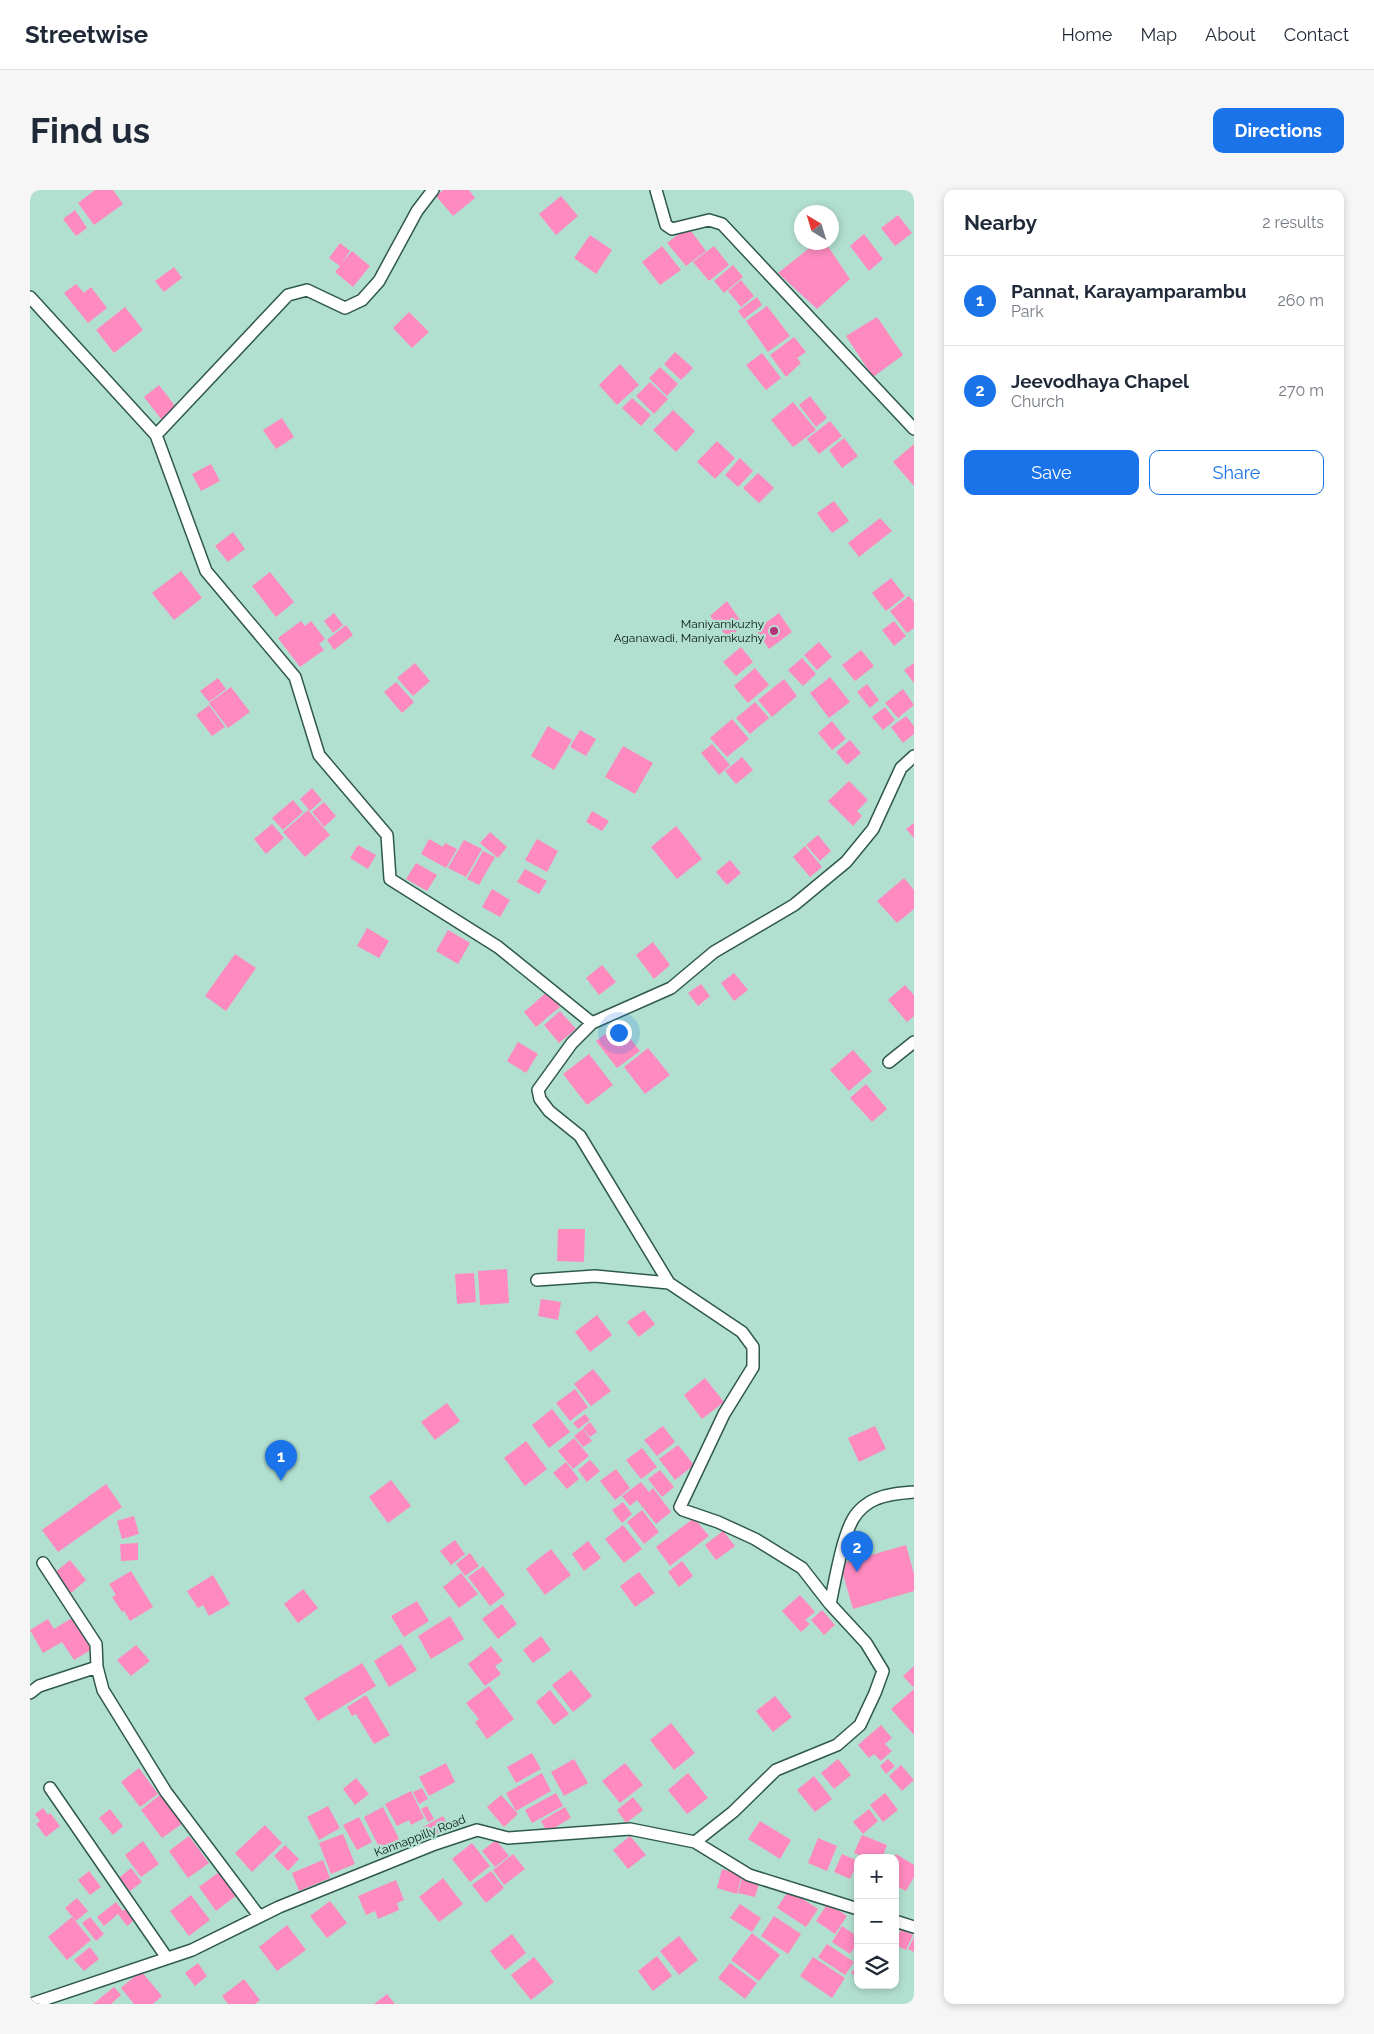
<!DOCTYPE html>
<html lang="en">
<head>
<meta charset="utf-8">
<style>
	body { margin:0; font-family:Raleway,sans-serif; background:#f6f6f7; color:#1f2937 }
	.controls { position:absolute; right:15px; bottom:15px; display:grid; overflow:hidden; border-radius:10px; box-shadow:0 2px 8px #0003 }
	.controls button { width:45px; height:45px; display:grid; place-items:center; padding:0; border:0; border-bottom:1px solid #e0e1e3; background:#fff; color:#1f2937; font:25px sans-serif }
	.compass { position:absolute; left:764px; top:15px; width:45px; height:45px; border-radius:50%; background:#fff; box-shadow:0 2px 8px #0003; rotate:322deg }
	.you { position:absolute; left:588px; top:842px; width:18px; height:18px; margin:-12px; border:4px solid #fff; border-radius:50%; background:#1a73e8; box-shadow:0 0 0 8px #1a73e833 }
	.badge { display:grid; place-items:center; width:32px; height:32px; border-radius:50%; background:#1a73e8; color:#fff; font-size:16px; font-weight:700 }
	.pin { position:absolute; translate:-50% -41px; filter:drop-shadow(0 1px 2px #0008) }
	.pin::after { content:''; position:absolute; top:26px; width:18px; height:15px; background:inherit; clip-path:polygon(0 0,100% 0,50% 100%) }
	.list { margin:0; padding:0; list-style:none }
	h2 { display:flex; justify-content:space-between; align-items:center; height:65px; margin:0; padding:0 20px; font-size:21px }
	h2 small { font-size:16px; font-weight:400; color:#747a83 }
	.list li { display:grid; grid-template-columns:32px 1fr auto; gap:15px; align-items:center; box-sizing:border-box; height:90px; padding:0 20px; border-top:1px solid #e0e1e3 }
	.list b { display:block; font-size:19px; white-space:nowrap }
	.list p { margin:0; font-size:16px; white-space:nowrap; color:#747a83 }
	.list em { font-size:16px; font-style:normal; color:#747a83 }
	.actions { display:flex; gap:10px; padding:15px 20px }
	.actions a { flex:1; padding:11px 0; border:1px solid #1a73e8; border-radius:10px; text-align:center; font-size:18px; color:#1a73e8 }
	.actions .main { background:#1a73e8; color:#fff }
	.icon { flex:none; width:28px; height:28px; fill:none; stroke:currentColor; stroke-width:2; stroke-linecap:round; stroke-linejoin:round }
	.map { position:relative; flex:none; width:884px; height:1814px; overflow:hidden; border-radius:10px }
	header { display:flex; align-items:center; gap:30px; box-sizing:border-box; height:70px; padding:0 25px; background:#fff; border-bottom:1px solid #e0e1e3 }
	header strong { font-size:24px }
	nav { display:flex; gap:28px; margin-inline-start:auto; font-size:18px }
	.intro { display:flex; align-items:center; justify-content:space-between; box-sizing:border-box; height:120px; padding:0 30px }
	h1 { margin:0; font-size:35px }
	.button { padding:12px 22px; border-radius:10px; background:#1a73e8; color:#fff; font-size:18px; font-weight:700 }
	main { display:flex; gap:30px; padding:0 30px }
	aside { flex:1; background:#fff; border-radius:10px; box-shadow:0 2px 8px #0003 }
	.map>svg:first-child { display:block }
</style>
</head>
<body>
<header>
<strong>Streetwise</strong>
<nav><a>Home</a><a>Map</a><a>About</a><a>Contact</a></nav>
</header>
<div class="intro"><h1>Find us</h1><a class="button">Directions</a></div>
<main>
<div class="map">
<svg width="884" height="1814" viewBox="0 0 884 1814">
	<rect width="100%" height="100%" fill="#b2e0d0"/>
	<path fill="#fe8ac0" d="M65,0H83L93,14L64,35L48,13Z
		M413,0H439L445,8L423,26L406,6Z
		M531,6L548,26L526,45L509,24Z
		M45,20L57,38L46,46L33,29Z
		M868,25L882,43L865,56L851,38Z
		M658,37L676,61L656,76L637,53Z
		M834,44L853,69L839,81L820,56Z
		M560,45L582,60L566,84L544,68Z
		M787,52H795L820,89L787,119L748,83Z
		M310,53L320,61L311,74L322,61L340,76L323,97L305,82L310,76L299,68Z
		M632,56L651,80L630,95L612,72Z
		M684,56L699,75L679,91L663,72Z
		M703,75L713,87L694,103L684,91Z
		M144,77L152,88L134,102L125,91Z
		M711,90L724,106L711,117L698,101Z
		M46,94L54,103L61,97L77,118L58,133L34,103Z
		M727,107L732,115L714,129L708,121Z
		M737,116L760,146L738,162L716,131Z
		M95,117L113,140L84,163L66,140Z
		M379,122L399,142L382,158L363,138Z
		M847,127L873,165L843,187L816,146Z
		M764,147L776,162L767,168L771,173L756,187L740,165Z
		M645,162L663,178L651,190L634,174Z
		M732,163L751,188L736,200L716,175Z
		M590,174L609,195L587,215L569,195Z
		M630,177L648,194L637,206L619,188Z
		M620,192L638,209L624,224L606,206Z
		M129,195L146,217L131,229L114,207Z
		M780,206L797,228L786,237L769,215Z
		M602,208L621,225L611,236L592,218Z
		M763,212L786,240L763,257L741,230Z
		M643,220L665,241L646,262L623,240Z
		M252,228L264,247L246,259L233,240Z
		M800,231L812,246L789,264L777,249Z
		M814,248L828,266L812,278L799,260Z
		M687,251L705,268L685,289L667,272Z
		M884,254V296L863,272Z
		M710,268L723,281L708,297L695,285Z
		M181,274L190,291L171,301L162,284Z
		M728,283L744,298L729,313L713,298Z
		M804,311L819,331L802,343L787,323Z
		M850,328L862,341L829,367L818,353Z
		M203,342L215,359L198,372L185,356Z
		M151,381L172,408L144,430L122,403Z
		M240,382L264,412L246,427L222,396Z
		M861,388L875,406L856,421L842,403Z
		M879,406L884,412V438L877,443L860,421Z
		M697,411L712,433L700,450L680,426Z
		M304,423L313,435L303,443L294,431Z
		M749,423L762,442L739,459L726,440Z
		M271,431L275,436L281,431L295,449L289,454L294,460L270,477L248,448Z
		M864,431L876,446L864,456L852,440Z
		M316,435L323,445L304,460L297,450Z
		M789,452L802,467L787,480L774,465Z
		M711,457L723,472L706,486L693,472Z
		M831,460L844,476L825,491L812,475Z
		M772,468L786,484L773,496L758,480Z
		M385,473L400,491L383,506L367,488Z
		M884,473V493L874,480Z
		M725,478L739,495L718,513L704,496Z
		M800,487L820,512L799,528L780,503Z
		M188,488L196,499L179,512L170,501Z
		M754,489L767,506L742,527L728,510Z
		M366,492L384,512L372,523L354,502Z
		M837,494L849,510L840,518L827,502Z
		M201,497L220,522L198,538L179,513Z
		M873,499L884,515L868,528L855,513Z
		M725,512L739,528L720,544L706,528Z
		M179,515L195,537L182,546L166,525Z
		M855,517L865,530L853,540L842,527Z
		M876,526L884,536V544L873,553L861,537Z
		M702,529L719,549L697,567L680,548Z
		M802,531L816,549L802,560L788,543Z
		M518,536L542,550L524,580L501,566Z
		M550,540L566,549L556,566L540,557Z
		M820,550L831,563L817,575L806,562Z
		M682,554L700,575L689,585L671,563Z
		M593,556L623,573L605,604L575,587Z
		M712,567L723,580L706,594L695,581Z
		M819,591L838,610L827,621L832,626L823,636L798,611Z
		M282,598L292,610L280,621L270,609Z
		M263,610L273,622L253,640L242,628Z
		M294,612L306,626L294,637L282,622Z
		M278,620L300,645L275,667L253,642Z
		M562,621L579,631L572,641L556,632Z
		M884,633V648L876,639Z
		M242,634L254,648L236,664L224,649Z
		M646,636L672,669L647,689L621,657Z
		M460,642L477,657L468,668L450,653Z
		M788,645L801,661L790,671L776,655Z
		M399,649L413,657L415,653L427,659L416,678L391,664Z
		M507,649L528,661L517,682L495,670Z
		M434,650L452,659L436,687L418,678Z
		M328,655L346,665L338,679L320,668Z
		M775,656L792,677L780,687L763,667Z
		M453,661L465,667L449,695L437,689Z
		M700,670L711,683L697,695L686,682Z
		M386,673L407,685L397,701L376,689Z
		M495,679L517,691L509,704L487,692Z
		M874,688L884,700V719L867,733L847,711Z
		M462,699L480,710L470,727L452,717Z
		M337,738L359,751L349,768L327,756Z
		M418,740L440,753L428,774L406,761Z
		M623,752L640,775L624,789L606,765Z
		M205,764L226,778L196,821L175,806Z
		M572,775L586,792L569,805L556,788Z
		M704,783L718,800L704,811L691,793Z
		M671,794L680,806L668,816L658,803Z
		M875,795L884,805V826L877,832L858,810Z
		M517,802L530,817L506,837L494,822Z
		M530,821L546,839L529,853L514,835Z
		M589,834L610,861L587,878L566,851Z
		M488,852L508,864L496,883L477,871Z
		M618,858L640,885L615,904L594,877Z
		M823,860L842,881L819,901L800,880Z
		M559,864L583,895L557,915L533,884Z
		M836,894L857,919L842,932L820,908Z
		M528,1039H555L554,1072L527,1071Z
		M477,1079L479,1113L450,1115L448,1081Z
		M444,1083L446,1112L427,1114L425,1084Z
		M511,1109L531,1112L528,1130L508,1126Z
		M614,1120L625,1134L609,1147L597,1132Z
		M567,1125L582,1145L560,1162L545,1142Z
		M563,1179L581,1201L561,1216L544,1194Z
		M675,1188L694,1212L672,1229L654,1205Z
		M545,1199L558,1217L540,1231L526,1213Z
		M417,1213L430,1231L405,1250L391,1232Z
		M522,1219L540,1242L519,1258L502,1235Z
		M555,1224L560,1230L548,1239L543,1233Z
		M560,1232L567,1242L560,1247L553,1238Z
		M633,1236L645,1252L627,1266L614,1250Z
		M845,1236L856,1259L829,1272L818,1248Z
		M553,1239L562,1251L553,1257L544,1246Z
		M544,1248L559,1266L543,1279L528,1261Z
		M496,1251L517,1279L495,1296L474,1268Z
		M648,1255L664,1275L645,1290L629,1269Z
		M612,1258L627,1277L611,1289L596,1270Z
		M560,1270L570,1281L557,1292L548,1280Z
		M536,1272L549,1289L537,1299L523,1283Z
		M586,1279L600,1298L585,1310L570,1291Z
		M630,1280L644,1297L632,1307L618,1289Z
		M361,1290L381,1316L358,1333L339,1307Z
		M611,1292L619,1302L623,1298L641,1322L626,1334L607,1310L600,1316L592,1306Z
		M76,1294L92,1317L28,1362L12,1340Z
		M593,1312L602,1324L592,1333L582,1320Z
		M612,1320L629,1342L614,1354L597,1332Z
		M104,1326L109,1344L92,1349L87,1331Z
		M664,1328L679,1346L640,1376L626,1357Z
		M593,1335L612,1359L594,1373L575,1349Z
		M693,1341L705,1356L686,1370L675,1355Z
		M425,1350L435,1364L421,1375L410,1361Z
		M558,1351L571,1368L554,1381L542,1364Z
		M108,1353V1370L91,1371L90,1354Z
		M876,1355L884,1384V1401L823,1419L810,1374Z
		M521,1359L541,1385L515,1405L496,1379Z
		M440,1363L449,1376L435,1386L426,1374Z
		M40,1370L56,1390L41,1403L24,1383Z
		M652,1371L663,1386L649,1397L638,1382Z
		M453,1376L475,1405L460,1416L438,1387Z
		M101,1381L123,1417L100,1431L94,1421L92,1422L82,1407L86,1405L79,1394Z
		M609,1382L625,1403L605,1417L590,1396Z
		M431,1383L448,1404L429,1418L413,1397Z
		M183,1385L200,1414L179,1426L173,1415L168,1418L157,1401Z
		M273,1399L288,1418L268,1433L254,1414Z
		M770,1405L785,1422L775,1430L780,1434L771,1442L752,1421Z
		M387,1411L399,1431L374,1447L361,1426Z
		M472,1414L487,1434L468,1449L452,1429Z
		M792,1420L805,1435L794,1445L781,1430Z
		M45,1426L64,1458L44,1470L32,1452L13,1463L0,1440L18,1429L24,1439Z
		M420,1426L434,1449L401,1469L388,1446Z
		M511,1446L521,1460L503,1473L493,1460Z
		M371,1454L387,1480L359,1497L344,1471Z
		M106,1455L120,1471L101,1486L87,1470Z
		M461,1456L473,1471L465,1476L471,1484L455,1496L438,1474Z
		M332,1473L346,1496L288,1531L274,1508Z
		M884,1476V1496L883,1497L873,1486Z
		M541,1480L562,1506L543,1522L522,1495Z
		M459,1496L484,1529L457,1549L445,1532L449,1529L436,1513Z
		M884,1499V1545L861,1519Z
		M520,1500L539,1524L524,1535L506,1512Z
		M336,1505L360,1545L344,1554L326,1524L322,1526L317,1517Z
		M745,1506L762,1527L743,1542L726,1521Z
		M641,1533L665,1563L644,1580L620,1550Z
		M851,1535L862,1548L855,1554L862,1561L851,1571L844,1564L839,1568L828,1555Z
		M502,1563L511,1579L486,1593L477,1577Z
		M544,1569L558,1593L534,1606L521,1582Z
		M808,1569L821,1585L804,1599L791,1583Z
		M858,1569L865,1576L856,1584L850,1576Z
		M416,1573L425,1592L399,1606L389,1587Z
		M595,1573L613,1595L590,1613L572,1591Z
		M871,1575L884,1590L872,1601L859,1586Z
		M109,1578L128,1604L110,1617L91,1592Z
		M512,1583L521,1601L486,1621L476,1603Z
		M658,1583L678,1608L657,1624L638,1600Z
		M784,1586L802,1609L785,1622L767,1600Z
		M326,1588L339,1604L325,1615L313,1599Z
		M392,1598L398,1609L389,1614L383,1602Z
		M381,1601L394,1628L381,1635L379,1630L367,1636L355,1614Z
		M526,1603L533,1616L502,1633L495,1620Z
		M855,1603L868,1620L853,1632L840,1615Z
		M131,1604L153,1633L132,1648L111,1620Z
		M471,1605L488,1624L474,1637L457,1617Z
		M603,1607L613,1620L596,1633L587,1620Z
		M298,1616L310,1638L289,1650L277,1627Z
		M397,1616L404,1629L398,1632L391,1619Z
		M353,1617L369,1649L350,1659L334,1627Z
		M535,1617L541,1628L517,1642L511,1631Z
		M13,1618L18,1625L20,1623L30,1636L16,1647L6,1634L10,1631L5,1624Z
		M80,1619L93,1636L83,1645L69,1628Z
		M839,1619L848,1631L833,1644L823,1632Z
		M413,1626L419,1637L399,1648L393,1637Z
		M329,1627L342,1652L327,1660L313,1635Z
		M730,1631L761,1650L750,1669L718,1649Z
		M235,1635L252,1653L222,1682L205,1663Z
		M313,1644L325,1674L301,1684L289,1653Z
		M832,1645L857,1655L852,1668H836L824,1663Z
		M159,1646L179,1673L158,1688L139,1661Z
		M600,1646L616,1665L598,1679L583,1660Z
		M788,1648L807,1656L797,1681L778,1673Z
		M466,1650L479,1666L465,1677L452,1661Z
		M113,1651L129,1674L111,1687L95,1665Z
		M442,1653L460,1676L440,1692L422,1669Z
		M255,1655L269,1669L258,1681L244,1666Z
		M483,1664L495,1679L474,1695L463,1680Z
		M812,1664L828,1671L820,1689L804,1682Z
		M866,1664L884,1675V1687L876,1701L865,1695V1668H863Z
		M293,1670L300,1688L269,1701L262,1683Z
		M101,1678L112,1692L100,1701L89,1688Z
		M692,1679L712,1685L707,1704L687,1698Z
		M59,1681L71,1697L60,1705L48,1690Z
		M461,1681L474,1698L456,1713L442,1695Z
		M189,1682L207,1705L186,1721L169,1697Z
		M413,1688L433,1714L409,1732L389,1707Z
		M712,1689L729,1693L725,1707L708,1703Z
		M366,1690L374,1710L367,1713L369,1720L348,1729L345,1721L336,1725L328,1706Z
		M759,1700L788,1719L776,1737L747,1718Z
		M161,1705L180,1730L159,1746L140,1721Z
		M47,1708L58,1721L46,1731L35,1718Z
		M300,1711L317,1733L297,1748L280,1726Z
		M86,1712L93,1721L98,1717L107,1728L97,1736L88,1724L74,1736L67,1727Z
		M798,1713L817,1726L805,1744L786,1731Z
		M710,1714L731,1728L722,1742L700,1728Z
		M744,1726L771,1744L758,1764L731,1746Z
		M42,1727L61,1750L37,1770L18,1747Z
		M60,1727L74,1744L66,1751L52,1733Z
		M257,1735L276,1760L247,1781L229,1757Z
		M812,1736L828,1747V1753L820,1764L802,1752Z
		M871,1739L883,1745L876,1760L865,1755Z
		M722,1743L750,1765L729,1791L701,1770Z
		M482,1744L496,1763L475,1780L460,1761Z
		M649,1746L668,1770L649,1785L630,1761Z
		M884,1747V1762L878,1759Z
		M797,1754L824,1772L815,1785L788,1767Z
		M60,1757L69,1769L54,1781L44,1770Z
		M627,1766L642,1786L623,1801L608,1781Z
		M504,1767L524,1792L501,1810L481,1785Z
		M783,1767L815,1788L802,1808L770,1786Z
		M168,1773L177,1786L165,1796L155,1783Z
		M700,1773L727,1793L715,1809L688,1788Z
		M828,1774V1788L821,1783Z
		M111,1781L132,1806L123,1814H104L91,1798Z
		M214,1789L230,1810L225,1814H198L192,1806Z
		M84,1797L91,1805L81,1814H63Z
		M357,1804L365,1814H344Z"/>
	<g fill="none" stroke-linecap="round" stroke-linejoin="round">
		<defs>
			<path id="street" d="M626,0L636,35L642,39L679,30L692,34L884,239
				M0,107L126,245L176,381L265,487L289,565L357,645L360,689L468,757L562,833
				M126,245L258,105L277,100L315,118L332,110L349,91L387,21L403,0
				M859,872L884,852
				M507,1090L565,1086L639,1093
				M13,1373L66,1454L67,1477L73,1500L136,1602L229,1726
				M800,1414L772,1378L725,1349L688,1332L653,1320L650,1317L694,1224L723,1177V1157L712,1142L639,1093L550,946L519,921L510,909L508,900L542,853L562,833L641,798L684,762L764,715L816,672L843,639L871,578L884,566
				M0,1503L9,1496L67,1477
				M20,1598L137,1768
				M665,1652L703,1622L746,1580L807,1555L830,1535L845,1503L853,1481L836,1453L800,1414C805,1391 812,1348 823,1329C828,1320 838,1312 846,1309C858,1304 871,1303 884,1302
				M865,1731L884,1737
				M1,1814L162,1760L249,1717L405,1654L447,1640L478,1648L600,1639L665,1652L719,1685L828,1719"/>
		</defs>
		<use href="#street" stroke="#2f594c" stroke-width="14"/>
		<use href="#street" stroke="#fff" stroke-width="11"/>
	</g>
	<circle fill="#b53178" stroke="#b2e0d0" stroke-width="2" cx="744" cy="441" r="5"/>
	<g text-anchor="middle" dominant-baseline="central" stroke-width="4.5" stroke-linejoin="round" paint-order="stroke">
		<g font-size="12" fill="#071813" stroke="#b2e0d0" text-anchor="end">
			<text x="734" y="434">Maniyamkuzhy<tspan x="734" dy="14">Aganawadi, Maniyamkuzhy</tspan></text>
		</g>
		<g font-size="12" fill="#071813" stroke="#b2e0d0">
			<text transform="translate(390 1646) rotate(-21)">Kannappilly Road</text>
		</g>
	</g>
</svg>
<div class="controls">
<button>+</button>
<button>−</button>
<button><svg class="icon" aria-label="layers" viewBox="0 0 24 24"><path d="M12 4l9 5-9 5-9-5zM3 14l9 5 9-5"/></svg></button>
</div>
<svg class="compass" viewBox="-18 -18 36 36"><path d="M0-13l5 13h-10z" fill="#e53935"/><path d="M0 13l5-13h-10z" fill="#747a83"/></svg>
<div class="you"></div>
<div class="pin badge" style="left:251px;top:1291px">1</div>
<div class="pin badge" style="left:827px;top:1382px">2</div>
</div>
<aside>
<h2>Nearby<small>2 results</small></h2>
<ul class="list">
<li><span class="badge">1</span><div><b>Pannat, Karayamparambu</b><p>Park</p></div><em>260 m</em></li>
<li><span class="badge">2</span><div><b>Jeevodhaya Chapel</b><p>Church</p></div><em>270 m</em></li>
</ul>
<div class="actions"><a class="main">Save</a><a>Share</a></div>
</aside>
</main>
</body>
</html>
